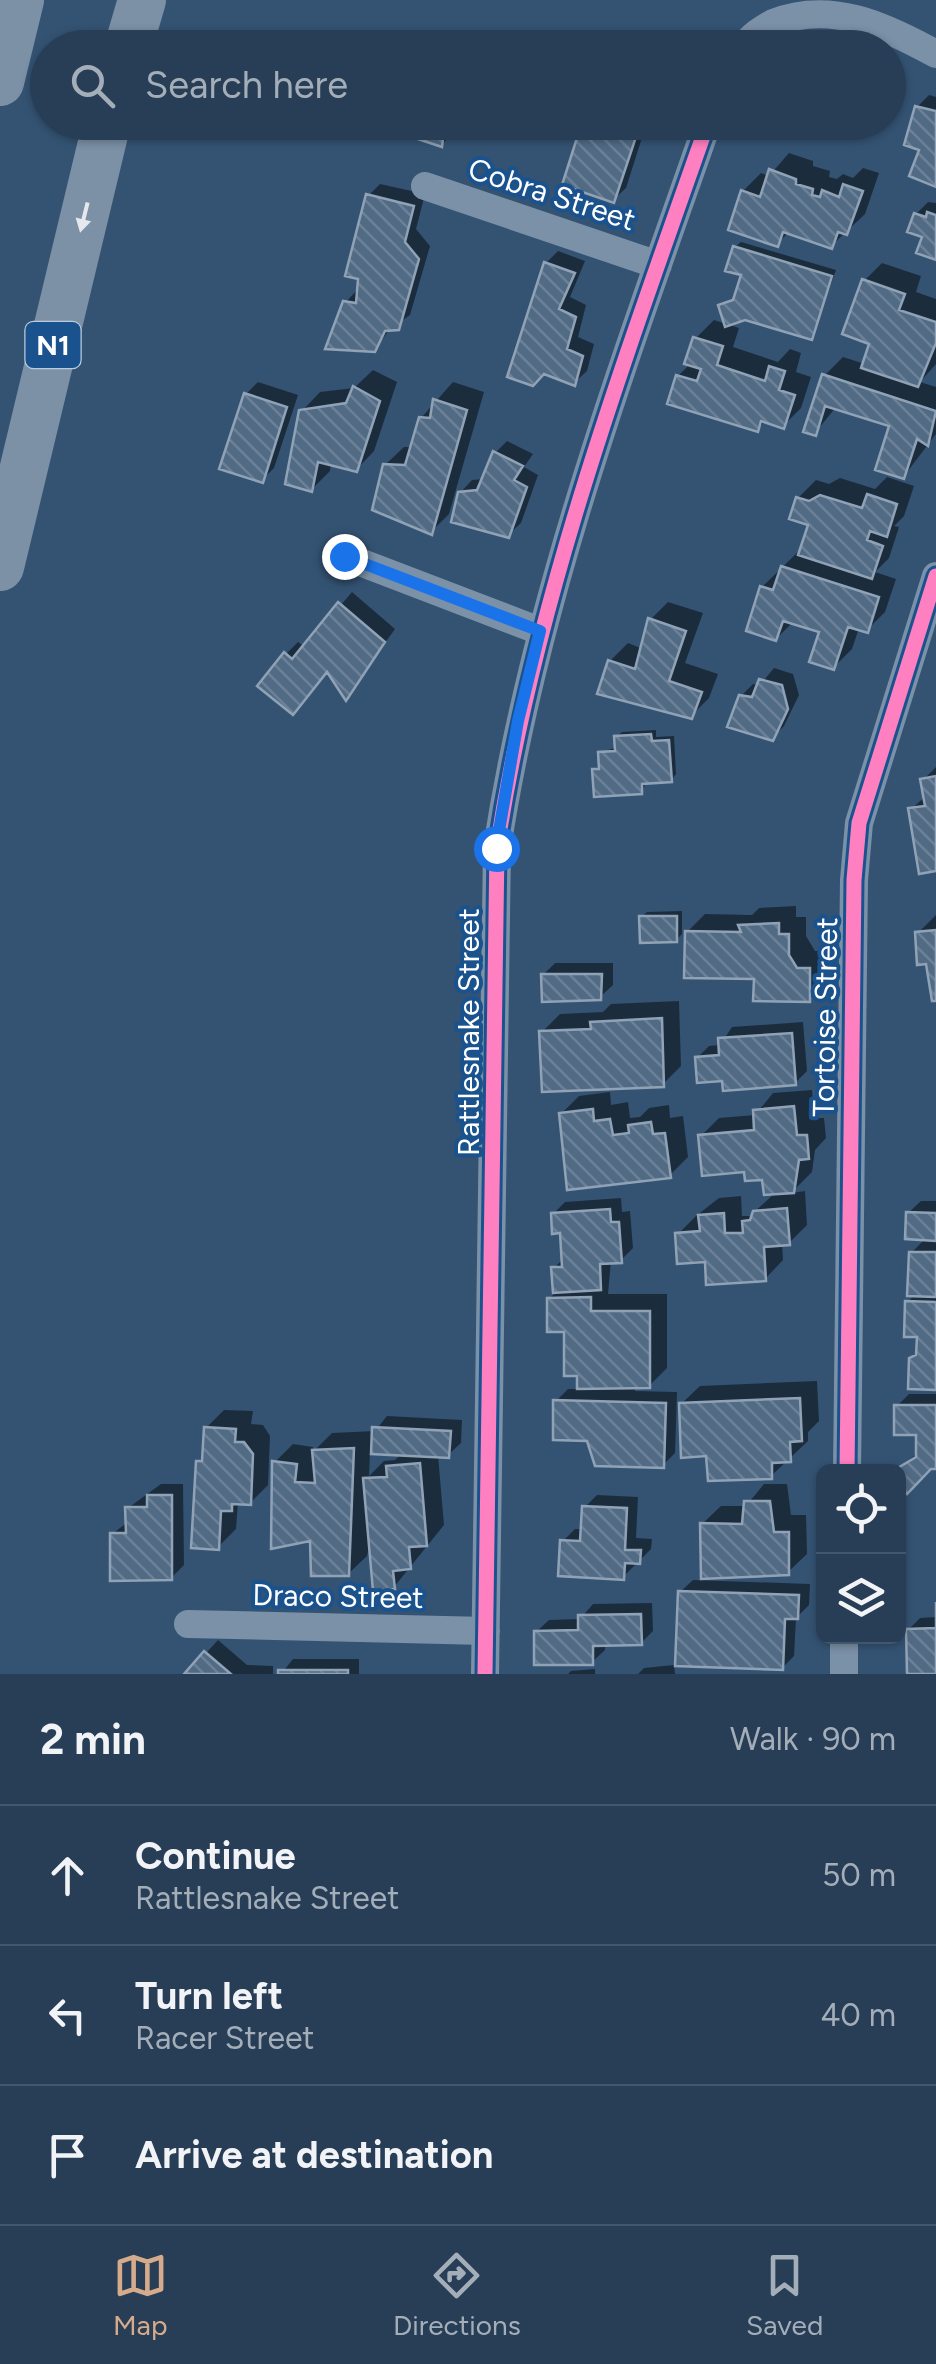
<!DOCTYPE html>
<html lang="en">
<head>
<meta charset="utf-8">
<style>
	body { margin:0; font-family:Figtree,sans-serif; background:#2f455c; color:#f1f3f6 }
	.controls { position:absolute; right:30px; bottom:30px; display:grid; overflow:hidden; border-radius:15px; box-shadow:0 2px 8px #0004 }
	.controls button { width:90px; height:90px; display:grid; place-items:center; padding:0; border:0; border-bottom:2px solid #43576c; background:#273e56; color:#f1f3f6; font:50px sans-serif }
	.stop { position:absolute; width:30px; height:30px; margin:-22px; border:8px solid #1a73e8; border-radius:50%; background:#fff }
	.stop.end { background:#1a73e8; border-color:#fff; box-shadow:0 2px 10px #0008 }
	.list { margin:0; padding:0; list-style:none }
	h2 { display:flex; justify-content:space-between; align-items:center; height:130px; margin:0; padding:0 40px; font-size:42px }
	h2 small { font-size:32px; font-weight:400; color:#a4aeb9 }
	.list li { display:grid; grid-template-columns:65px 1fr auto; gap:30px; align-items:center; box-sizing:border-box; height:140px; padding:0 40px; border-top:2px solid #43576c }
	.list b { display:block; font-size:38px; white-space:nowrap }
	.list p { margin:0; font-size:32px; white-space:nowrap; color:#a4aeb9 }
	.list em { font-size:32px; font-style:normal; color:#a4aeb9 }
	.icon { flex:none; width:55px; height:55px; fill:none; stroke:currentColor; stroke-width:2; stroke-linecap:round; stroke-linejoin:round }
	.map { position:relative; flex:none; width:936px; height:1674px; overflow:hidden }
	.search { position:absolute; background:#273e56; box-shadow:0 2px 8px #0004; left:30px; right:30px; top:30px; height:110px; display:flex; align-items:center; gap:25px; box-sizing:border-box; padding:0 35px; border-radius:55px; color:#a4aeb9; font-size:38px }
	.sheet { height:550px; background:#273e56 }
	nav { display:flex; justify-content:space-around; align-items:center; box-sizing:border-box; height:140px; border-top:2px solid #43576c; background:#273e56; font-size:28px; color:#a4aeb9 }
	nav a { display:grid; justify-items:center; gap:5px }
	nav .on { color:#d6ab8b }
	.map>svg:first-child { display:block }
</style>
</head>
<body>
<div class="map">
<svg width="936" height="1674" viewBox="0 0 936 1674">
	<defs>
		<pattern id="building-back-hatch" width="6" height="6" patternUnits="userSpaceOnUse" patternTransform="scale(2.5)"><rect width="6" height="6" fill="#526b85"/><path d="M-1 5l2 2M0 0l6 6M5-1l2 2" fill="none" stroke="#6c8197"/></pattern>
	</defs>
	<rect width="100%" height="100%" fill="#345373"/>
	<path fill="#0007" fill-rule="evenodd" d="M430,37L459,48H420Z
		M929,95L936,97V184L922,149L917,107Z
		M410,122H455L453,133L442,144Z
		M585,122H647L626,188L613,200Z
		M789,153L813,161V166L830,171L829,177L837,179L843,174L853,178L863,168L879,173L865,214L831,246L790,231L777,244L743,191L761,173L769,176Z
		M380,184L425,194L416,229L430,246L410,315L391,328L374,350L345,303L357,290L368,196Z
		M928,202L936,203V257L916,214Z
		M741,242L836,270L812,337L721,306L737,297L744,274L735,247Z
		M558,251L585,261L570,297L586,305L578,337L594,344L587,371L574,383L544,372L546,263Z
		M882,263L921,276L916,292L936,299V364L920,382L936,387V434L904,476L892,425L836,407L815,433L825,375L843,357L865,364L872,342L864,281Z
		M714,320L739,328L733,347L778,362L790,349L801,353L796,372L811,377L801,408L783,426L766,420L757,430L678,376L691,363L696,338Z
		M373,370L397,382L374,451L356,470L331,463L330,471L312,489L302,411L320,392L354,388Z
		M258,382L298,395L274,468L262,480L246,394Z
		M453,382L484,392L449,514L431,532L385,465L404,447H413L421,418Z
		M507,441L533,454L524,467L538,475L521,523L508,535L460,493L472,480L484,479L495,453Z
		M887,477L914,486L904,516L894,526L899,527L889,558L875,572L896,579L885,612L867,630L859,628L852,649L834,667L822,631L793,622L776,639L762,587L801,549L812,523L798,498L816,480L829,484L840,478L875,489Z
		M352,592L395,629L346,697L329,669L305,699L286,654L298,642L305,647Z
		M668,602L703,613L685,663L718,674L709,698L691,716L610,661L628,643L643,649L650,620Z
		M774,668L793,674L799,695L784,726L772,738L741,696L753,684L760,685Z
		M656,730V737L674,736L676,774L671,780L647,782L641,792L595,770L601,764L600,753L617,747L616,737L622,732Z
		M935,768L936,767V868L911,809L926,796L923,780Z
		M796,906V917H806V936L815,951H827V981L809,1000L756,977L687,932L705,914L752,915L759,908Z
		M682,911V934L676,940L641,917L647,912Z
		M936,915V999L918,933Z
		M555,963H613V985L600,997L543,975Z
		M679,1001L681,1066L663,1084L542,1032L560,1014L603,1012L611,1004Z
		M803,1022L807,1071L795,1083L725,1079L697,1058L709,1046L720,1045L732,1027Z
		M812,1090L815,1118H824L826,1138L815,1150L812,1172L791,1193L805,1191L807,1225L789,1243H782L783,1260L765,1279L707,1259L678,1234L696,1216L719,1198L741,1196L742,1216H750L776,1192L764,1177L701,1136L719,1118L755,1115L773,1093Z
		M610,1092L611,1105L628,1102L630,1118L640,1117L649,1108L669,1105L670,1118L683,1116L688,1157L670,1175L561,1114L579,1096Z
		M621,1198L622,1212L630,1211L633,1248L621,1260L611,1261L608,1294H667V1368L649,1386H635V1391L677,1392L675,1453L663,1465L556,1401L568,1389H580L566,1329L549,1299L555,1293L554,1268L564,1258L562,1231L553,1214L565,1202Z
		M921,1201H936V1387L912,1359L919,1352V1334L907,1302L916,1294L911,1253L926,1238L908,1213Z
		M817,1381L819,1421L808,1432V1441L771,1476L709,1454L681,1404L700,1386Z
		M909,1394H936V1466L892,1472L918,1453V1432L897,1406Z
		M224,1410L253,1411L251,1424L263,1425L270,1436L268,1485L250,1503L238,1502L236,1529L218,1547L198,1462L205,1455L206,1428Z
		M387,1416L462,1420L461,1443L448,1455H438L444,1525L394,1587L371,1537L367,1556L348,1574L313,1538L275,1462L293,1444L313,1447V1452L332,1433L375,1431ZM370,1452L402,1453L395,1460L384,1461L369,1476Z
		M161,1484H183L184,1565L171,1578L112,1534L128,1522V1508Z
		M764,1484H787L791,1515H806L807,1554L788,1572L702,1524L721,1506H746Z
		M597,1495L638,1497L636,1538L652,1539L651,1549L623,1577L563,1541L575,1529H583L585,1507Z
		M693,1580L810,1584L809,1605L796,1618L794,1656L782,1668L680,1592Z
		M652,1603L653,1631L641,1643H605V1650L592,1662L536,1632L549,1620L580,1619L593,1604Z
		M936,1617V1674H905L909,1670L908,1630L920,1618Z
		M218,1640L247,1665L273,1666V1674H187Z
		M293,1659H359V1674H281Z
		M674,1665L675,1674H638L644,1668Z
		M595,1669V1674H568L571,1671Z"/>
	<path fill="url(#building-back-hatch)" stroke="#90a2b5" stroke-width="2.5" d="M915,106L936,111V187L909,176L919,150L904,145Z
		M407,122H445L442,147L406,135Z
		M582,122L640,125L614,203L562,185Z
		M769,169L796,179V184L813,189L812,195L820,197L822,190L839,197L843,184L863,191L847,235L838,232L832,249L783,232L778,247L728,230L741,190L760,197Z
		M366,194L414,206L405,242L419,259L399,330L385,331L375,352L325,349L343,301L356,303L358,279L345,276Z
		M927,212L936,215V260L916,253L922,237L907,232L914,213L926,217Z
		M733,246L832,276L812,340L745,320L725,327L718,305L733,300L741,275L725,271Z
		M544,262L575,273L559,309L576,317L567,349L583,356L575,386L544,374L533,386L507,377Z
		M862,279L905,294L899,310L936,322V343L918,387L861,368L869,344L842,334Z
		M693,337L723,346L717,365L765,381L769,366L785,371L779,390L795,395L784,429L761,421L758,432L667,404L676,375L697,381L701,369L684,364Z
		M822,374L936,411L928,446L917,439L904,479L875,470L889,426L825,406L816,436L803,432Z
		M353,386L380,401L357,472L318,462L312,492L285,484L299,410L346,403Z
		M244,393L287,407L263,483L219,469Z
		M433,399L467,410L432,535L372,510L383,464L405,465L419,417L430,418Z
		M493,451L523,466L514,480L527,487L509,538L451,522L458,492L477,490Z
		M867,494L897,504L887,537L870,531L867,540L883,546L872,579L798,555L808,525L789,519L796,497L809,501L820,495L862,508Z
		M781,566L879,597L868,633L848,627L834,670L809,662L819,632L783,621L776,641L746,631L760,586L773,590Z
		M338,602L385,642L346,701L327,672L293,715L257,686L284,652L292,659Z
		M648,618L686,631L669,681L702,692L692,719L597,694L608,660L635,669Z
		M759,679L782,685L788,709L773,741L727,727L739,695L752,697Z
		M651,734L652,741L669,740L672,782L642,784V794L594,797L592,769H599L598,752L615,751L614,736Z
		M936,776V871L919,874L908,808L925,806L920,779Z
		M639,916H677V942L640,943Z
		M779,923V934H789V955L797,968H810V1002L753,1001L754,979L684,978L685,931L741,932L738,925Z
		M936,930V1001H932L926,964L917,965L915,932Z
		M541,974H602L601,1000L542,1002Z
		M662,1018L664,1087L542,1092L539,1031L591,1029L590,1022Z
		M792,1033L796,1085L723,1091L722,1081L697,1083L695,1057L719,1055L718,1038Z
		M794,1106L797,1135H807L809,1159L799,1160L794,1193L764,1195L762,1180L745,1181L744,1172L702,1176L698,1135L754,1130L753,1110Z
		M593,1109L594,1121L610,1119L613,1135L629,1133L628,1125L651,1122L653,1134L665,1133L671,1178L567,1190L559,1113Z
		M787,1208L790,1245L764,1247L766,1281L706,1285L705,1262L677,1264L675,1233L700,1231L698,1215L724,1213L725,1233H743L742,1221L750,1220L753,1211Z
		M610,1209L611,1222H619L622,1263L600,1264L601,1290L553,1293L551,1267H562L560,1233L552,1234L551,1213Z
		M906,1212L936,1213V1241L905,1239Z
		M909,1252H936V1297L907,1296Z
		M591,1297V1311H650V1388L577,1389V1376H564V1332H547V1298Z
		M905,1301L936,1302V1390L908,1389L909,1358L916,1355L917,1337H904Z
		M800,1398L802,1441L790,1442L791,1462L772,1463V1479L708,1481L706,1456L681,1458L679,1403Z
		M553,1400L666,1403L664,1468L595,1466L587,1441L553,1440Z
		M894,1405H936V1469H931L907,1494L898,1487V1472H891L916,1457V1435H894Z
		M204,1427L236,1429L235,1442H244L253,1454L251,1505L232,1504V1511H221L219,1550L191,1548L196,1461H202Z
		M372,1427L451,1431L449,1458L371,1454Z
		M354,1448L349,1576H311L310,1541L271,1549L272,1461L297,1464L295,1482L315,1483L312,1450Z
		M420,1463L427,1546L409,1547L411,1569L393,1571L395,1589L373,1591L363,1478L387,1477L386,1466Z
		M147,1495H172V1580L110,1581V1533H126L125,1507H147Z
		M744,1501H770L774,1532H789V1575L701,1579L700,1523L742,1524Z
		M582,1506L627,1508L625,1550H641L640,1564L625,1563L624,1580L558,1576L560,1540L580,1541Z
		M678,1591L799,1595L798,1619H785L783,1670L675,1666Z
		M936,1602V1674H907L906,1629L936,1628Z
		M641,1614L642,1645L593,1646V1665H534V1631L578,1630V1615Z
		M204,1651L231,1674H184Z
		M278,1670H348V1674H278Z"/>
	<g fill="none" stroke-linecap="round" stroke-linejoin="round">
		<path stroke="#7b91a7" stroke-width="28" d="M743,48C751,36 761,30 773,23C831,0 885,26 936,54
			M425,186L658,265
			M344,556L540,631
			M847,1472L854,880L859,823L936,576
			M188,1624L486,1631
			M485,1674L497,848C535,599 625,359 708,122
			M844,1674V1636"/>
		<path stroke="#7c91a6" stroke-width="48" d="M128,48L142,0
			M0,82L20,0
			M0,567L107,122"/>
		<defs>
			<path id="cycleway" d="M847,1472L854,880L859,823L936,576
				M485,1674L497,848C535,599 625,359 708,122"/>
		</defs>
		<use href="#cycleway" stroke="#1a528d" stroke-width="21"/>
		<use href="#cycleway" stroke="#ff80c0" stroke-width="15"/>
	</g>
	<defs><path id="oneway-solid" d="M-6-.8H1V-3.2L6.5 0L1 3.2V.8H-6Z" transform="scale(2.5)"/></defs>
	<use fill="#e5e9ed" href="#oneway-solid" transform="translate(84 217) rotate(104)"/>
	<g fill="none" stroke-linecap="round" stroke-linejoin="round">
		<path stroke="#1a73e8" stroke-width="12" d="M344,556L540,631L518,721L496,848"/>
	</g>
	<g text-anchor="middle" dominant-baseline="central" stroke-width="8" stroke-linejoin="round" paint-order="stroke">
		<rect fill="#1a528d" stroke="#bacbdd" stroke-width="2.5" x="25.5" y="322" width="55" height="46" rx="8"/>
		<g font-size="28" font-weight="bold" fill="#fff">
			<text x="53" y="345">N1</text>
		</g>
		<g font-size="30" fill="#fff" stroke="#1a528d">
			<text transform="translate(552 194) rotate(18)">Cobra Street</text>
			<text transform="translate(825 1017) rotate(-89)">Tortoise Street</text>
			<text transform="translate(468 1032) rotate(-90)">Rattlesnake Street</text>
			<text transform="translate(338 1596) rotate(1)">Draco Street</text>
		</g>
	</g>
</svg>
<div class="controls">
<button><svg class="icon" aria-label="locate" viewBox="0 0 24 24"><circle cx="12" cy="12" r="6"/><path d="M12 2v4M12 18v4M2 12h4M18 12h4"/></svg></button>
<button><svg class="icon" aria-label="layers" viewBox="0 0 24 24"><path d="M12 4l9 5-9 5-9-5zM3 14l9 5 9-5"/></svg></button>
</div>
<div class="stop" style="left:496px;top:848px"></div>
<div class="stop end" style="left:344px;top:556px"></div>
<div class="search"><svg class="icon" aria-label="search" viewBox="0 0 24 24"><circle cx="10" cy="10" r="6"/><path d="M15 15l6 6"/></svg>Search here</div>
</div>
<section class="sheet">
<h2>2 min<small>Walk · 90 m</small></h2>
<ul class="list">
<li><svg class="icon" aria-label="ahead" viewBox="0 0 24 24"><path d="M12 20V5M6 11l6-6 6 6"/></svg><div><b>Continue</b><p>Rattlesnake Street</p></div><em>50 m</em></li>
<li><svg class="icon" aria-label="left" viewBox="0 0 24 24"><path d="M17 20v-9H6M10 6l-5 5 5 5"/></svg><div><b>Turn left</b><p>Racer Street</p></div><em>40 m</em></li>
<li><svg class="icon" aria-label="arrive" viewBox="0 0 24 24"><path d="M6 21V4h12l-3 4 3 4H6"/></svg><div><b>Arrive at destination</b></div></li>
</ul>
</section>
<nav>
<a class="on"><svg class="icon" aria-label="map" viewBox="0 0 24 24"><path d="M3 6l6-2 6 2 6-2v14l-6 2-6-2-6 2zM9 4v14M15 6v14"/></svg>Map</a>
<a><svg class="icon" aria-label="directions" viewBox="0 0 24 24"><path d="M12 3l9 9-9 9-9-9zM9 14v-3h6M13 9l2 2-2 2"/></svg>Directions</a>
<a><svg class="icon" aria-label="saved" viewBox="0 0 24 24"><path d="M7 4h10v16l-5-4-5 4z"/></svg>Saved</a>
</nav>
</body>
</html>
